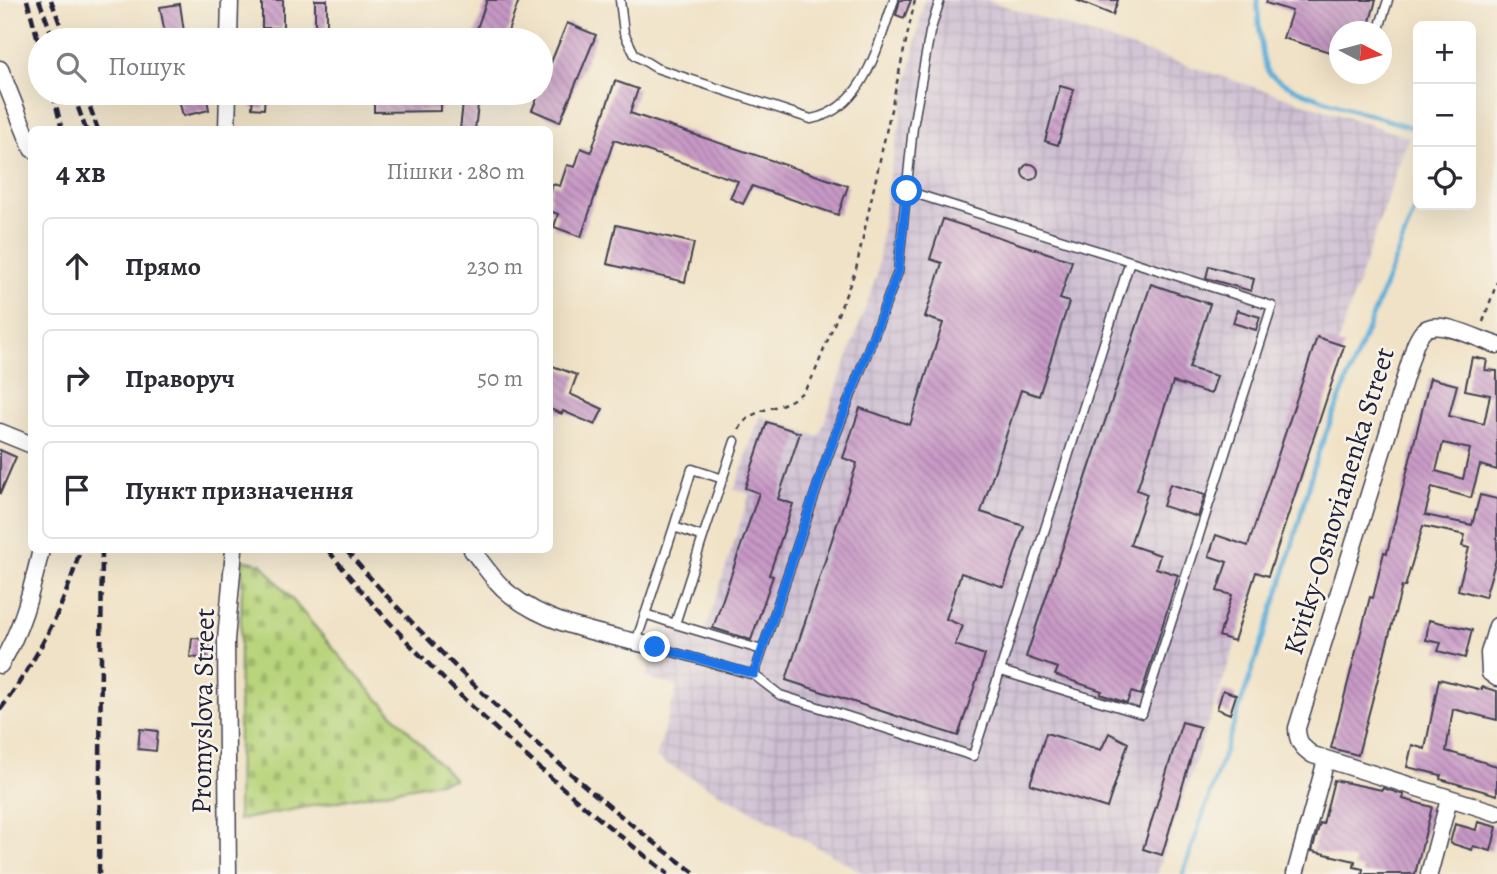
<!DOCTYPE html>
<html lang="uk">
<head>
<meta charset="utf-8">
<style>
	body { margin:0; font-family:Alegreya,serif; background:#f2f2f3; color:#2b2b33 }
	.controls { position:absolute; right:21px; top:21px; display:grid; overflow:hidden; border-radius:10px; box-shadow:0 7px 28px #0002 }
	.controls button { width:63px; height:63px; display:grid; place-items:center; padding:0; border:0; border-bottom:2px solid #e1e1e2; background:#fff; color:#2b2b33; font:35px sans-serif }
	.compass { position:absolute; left:1329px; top:21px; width:63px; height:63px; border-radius:50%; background:#fff; box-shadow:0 7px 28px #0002; rotate:96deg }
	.stop { position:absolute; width:21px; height:21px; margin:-16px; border:5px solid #1a73e8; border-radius:50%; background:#fff }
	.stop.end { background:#1a73e8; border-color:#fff; box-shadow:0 2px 7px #0008 }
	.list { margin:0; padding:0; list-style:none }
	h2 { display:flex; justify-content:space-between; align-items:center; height:91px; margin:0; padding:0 28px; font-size:30px }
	h2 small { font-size:23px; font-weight:400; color:#7c7c81 }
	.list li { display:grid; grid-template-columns:46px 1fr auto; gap:21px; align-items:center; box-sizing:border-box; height:98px; margin:0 14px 14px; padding:0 14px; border:2px solid #e1e1e2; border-radius:10px }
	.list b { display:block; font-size:26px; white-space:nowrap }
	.list em { font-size:23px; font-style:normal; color:#7c7c81 }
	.icon { flex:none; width:38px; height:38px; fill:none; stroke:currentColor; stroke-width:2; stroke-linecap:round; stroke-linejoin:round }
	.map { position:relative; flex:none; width:1497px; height:874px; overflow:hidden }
	.search { position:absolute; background:#fff; box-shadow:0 7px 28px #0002; left:28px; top:28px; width:525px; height:77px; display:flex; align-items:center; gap:18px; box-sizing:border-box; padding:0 24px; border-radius:38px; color:#7c7c81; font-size:26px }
	.panel { position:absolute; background:#fff; box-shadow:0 7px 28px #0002; left:28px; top:126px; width:525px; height:427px; border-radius:10px }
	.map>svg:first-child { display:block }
</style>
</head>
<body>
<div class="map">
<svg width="1497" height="874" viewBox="0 0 1497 874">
	<defs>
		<pattern id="industrial-grid" width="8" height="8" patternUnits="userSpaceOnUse" patternTransform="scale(1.75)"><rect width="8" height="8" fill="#cdbed2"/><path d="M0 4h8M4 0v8" fill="none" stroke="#b0a3b5"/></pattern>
		<pattern id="cemetery-stones" width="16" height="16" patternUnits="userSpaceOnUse" patternTransform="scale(1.75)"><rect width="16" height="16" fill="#b8d47b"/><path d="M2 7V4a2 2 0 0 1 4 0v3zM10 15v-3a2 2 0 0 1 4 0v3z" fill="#9eb66b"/></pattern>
		<pattern id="building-back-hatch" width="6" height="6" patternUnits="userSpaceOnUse" patternTransform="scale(1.75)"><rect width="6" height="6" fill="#c899c6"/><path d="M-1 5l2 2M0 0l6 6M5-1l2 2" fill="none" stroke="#a27ca2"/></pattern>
	</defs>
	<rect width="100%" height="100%" fill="#f7f3e8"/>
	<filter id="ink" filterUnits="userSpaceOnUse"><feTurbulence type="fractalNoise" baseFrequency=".0143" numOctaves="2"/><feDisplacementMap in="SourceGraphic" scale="14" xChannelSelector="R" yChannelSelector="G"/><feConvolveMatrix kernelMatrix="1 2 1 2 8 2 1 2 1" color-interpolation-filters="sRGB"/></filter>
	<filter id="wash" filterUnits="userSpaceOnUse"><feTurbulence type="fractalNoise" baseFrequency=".00686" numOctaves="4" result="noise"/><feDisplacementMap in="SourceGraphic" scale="28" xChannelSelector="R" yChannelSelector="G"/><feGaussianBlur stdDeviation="1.57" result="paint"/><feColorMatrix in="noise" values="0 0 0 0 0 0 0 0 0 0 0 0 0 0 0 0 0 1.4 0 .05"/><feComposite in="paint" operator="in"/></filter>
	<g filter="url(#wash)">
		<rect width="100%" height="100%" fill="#f0e2c6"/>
		<path fill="url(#industrial-grid)" d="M924,0H986L1408,137L1157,874H866L656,758L677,687L646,677L661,627L703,637L750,494L735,489L760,416L819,437L877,275L887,190Z"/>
		<path fill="url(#cemetery-stones)" stroke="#6d7b5b" stroke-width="2" d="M243,560L262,564L354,673L454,779L238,820L240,641Z"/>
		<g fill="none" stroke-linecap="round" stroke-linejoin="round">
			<path stroke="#5fafd9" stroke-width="4.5" d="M1257,0C1259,17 1260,57 1267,70C1277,91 1392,121 1418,129
				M1183,874L1282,582L1317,456L1418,202"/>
		</g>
		<g id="blocks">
			<path fill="url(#building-back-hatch)" fill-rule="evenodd" d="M262,0H283V28H262Z
				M315,0H327V34H315Z
				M487,0H519L505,40H473Z
				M900,0H911L904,18L896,15Z
				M1076,0H1118L1113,15Z
				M1267,0H1376L1367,32H1340V55L1283,38L1292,11L1266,3Z
				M180,4L184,32L165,34L160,7Z
				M567,23L596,35L560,122L532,110L539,93H541V87Z
				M615,81L638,89L630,113L848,186L838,215L752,186L743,204L730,198L738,181L614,140L581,237L554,227L558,214L550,211V194L553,184L560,186L567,165L575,167L581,148L591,152Z
				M1060,86L1074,90L1058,145L1045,141Z
				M191,93H206L209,110L183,116L178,96Z
				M253,93H265L264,109L252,108Z
				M374,93H441V111L374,112Z
				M464,94L479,96L475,130H460Z
				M1022 172a8 8 0 1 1 16 0a8 8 0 1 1-16 0Z
				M943,219L1072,261L1060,299L1069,302L1039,396L1021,390L981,512L1024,526L1004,587L961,573L946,619L963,626L955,645L985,655L958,736L786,680L857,463L843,458L860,408L910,425L943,323L925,317L942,263L930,259Z
				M616,225L694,243L685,282L607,264Z
				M1209,266L1254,279L1251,291L1206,278Z
				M1151,284L1210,304L1189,368L1217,376L1211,394L1173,382L1137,490L1147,494L1130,545L1160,555L1156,568L1178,575L1141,695L1131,692L1127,703L1100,694L1102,691L1055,675L1058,668L1026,657Z
				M1237,310L1260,317L1256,330L1233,323Z
				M1317,337L1344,346L1268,576L1256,572L1234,641L1219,636L1232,595L1217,591L1227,562L1209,556L1216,535L1248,546Z
				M1472,357L1487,360L1485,370L1497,371V470L1480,465L1471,498L1432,487L1425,515L1472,525L1480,495L1497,499V556L1485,597L1458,590L1469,548L1462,546L1465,535L1423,526L1405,587L1402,586L1358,755L1331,748L1370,597L1373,598L1384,552L1387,553L1430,378L1457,385L1449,416L1484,424L1490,395L1465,390ZM1443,443L1470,449L1463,479L1436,471Z
				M550,365L577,375L570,394L603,409L595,425L563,411L562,414L550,409Z
				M767,422L800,433L778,499L793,504L769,575L773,576L751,640L713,628L759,493L745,488Z
				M0,450L16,457L0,494Z
				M1170,484L1205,495L1198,517L1163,506Z
				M1429,620L1472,630L1465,658L1438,651L1441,643L1426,640Z
				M192,638L208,639L206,659L190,657Z
				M1439,679L1482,690V687L1497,691V720L1453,709L1446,751L1497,766V795L1440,779L1441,775L1407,767L1412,745L1425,749Z
				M1223,690L1236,695L1230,714L1217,709Z
				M1182,722L1200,727L1162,855L1143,849Z
				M140,729L158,731L156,751L138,749Z
				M1046,733L1101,750L1109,733L1128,743L1107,808L1030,784Z
				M1334,780L1382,790L1383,788L1404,795L1403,799L1432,807L1415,874H1362L1363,869L1354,867L1355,861L1312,851L1320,823L1323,824Z
				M1478,822L1497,827L1491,851L1473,846L1472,850L1450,843L1455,824L1476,830Z"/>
		</g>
	</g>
	<g filter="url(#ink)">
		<use href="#blocks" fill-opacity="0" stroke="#413f50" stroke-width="2"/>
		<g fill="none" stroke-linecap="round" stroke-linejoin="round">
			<defs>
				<path id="service" d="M620,0L624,33L635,55L656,68L811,119C865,109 878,44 894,0
					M1378,32L1388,0
					M723,479L692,469L674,527L703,537L735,441
					M645,614L675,624L703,537
					M675,624L762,650
					M636,642L674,527
					M655,647L754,675L828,455L898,272L913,127L930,32L940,0
					M1001,671L1142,714L1272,306L1130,261
					M754,675L780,695L973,756L1130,261L907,191"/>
				<path id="minor" d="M229,40L230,0
					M0,69L32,149
					M227,130L228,93
					M1497,345C1480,340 1444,321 1428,328C1421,331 1418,339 1415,345L1297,728C1297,741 1302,748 1313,755L1497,813
					M0,432L32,445
					M472,550C484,565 495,583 511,595C551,627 607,634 655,647
					M1497,626L1489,653L1490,673L1497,678
					M0,665C23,628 31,591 41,550
					M228,874L226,640L234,550
					M1295,874L1326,760
					M1429,874L1449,799"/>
			</defs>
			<use href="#service" stroke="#413f50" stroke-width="11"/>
			<use href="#minor" stroke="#413f50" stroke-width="19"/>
			<path stroke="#413f50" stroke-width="2.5" stroke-dasharray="5 5" stroke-linecap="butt" d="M1483,322L1497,282
				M739,430C750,407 776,411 795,398C805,392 810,382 815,372L856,269L915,0"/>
			<use href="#service" stroke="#fff" stroke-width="8"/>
			<use href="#minor" stroke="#fff" stroke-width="16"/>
			<path stroke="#22223b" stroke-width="4.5" stroke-dasharray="10 5" stroke-linecap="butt" d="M27,0L40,47
				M39,0L54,40
				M51,0L66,40
				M53,93L62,130
				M73,93L86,130
				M85,93L98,130
				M328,550C425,673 545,777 668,874
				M346,550C383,594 425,636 466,677C538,747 614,814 696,874
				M0,710C36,661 64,609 80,550
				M99,874L102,550"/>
		</g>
	</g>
	<g fill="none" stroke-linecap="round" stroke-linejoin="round" filter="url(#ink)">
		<path stroke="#1a73e8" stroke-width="9" d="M655,647L754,674L828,454L898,272L907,191"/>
	</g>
	<g text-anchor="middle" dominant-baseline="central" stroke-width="5" stroke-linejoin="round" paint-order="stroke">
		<g font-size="28" fill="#22223b" stroke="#f7f3e8">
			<text transform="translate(1339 501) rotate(-73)">Kvitky-Osnovianenka Street</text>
			<text transform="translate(203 711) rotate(-89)">Promyslova Street</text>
		</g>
	</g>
</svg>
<div class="controls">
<button>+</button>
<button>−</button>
<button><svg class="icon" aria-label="locate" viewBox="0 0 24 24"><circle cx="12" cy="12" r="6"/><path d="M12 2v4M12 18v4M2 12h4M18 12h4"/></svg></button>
</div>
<svg class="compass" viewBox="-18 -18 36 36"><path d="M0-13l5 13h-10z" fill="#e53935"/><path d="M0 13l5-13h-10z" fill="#7c7c81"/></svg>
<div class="stop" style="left:907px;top:191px"></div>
<div class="stop end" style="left:655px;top:647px"></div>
<div class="search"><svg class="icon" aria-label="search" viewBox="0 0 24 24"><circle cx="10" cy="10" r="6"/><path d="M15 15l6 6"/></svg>Пошук</div>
<section class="panel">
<h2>4 хв<small>Пішки · 280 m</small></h2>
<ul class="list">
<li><svg class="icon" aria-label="ahead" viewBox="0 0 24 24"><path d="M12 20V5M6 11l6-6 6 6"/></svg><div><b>Прямо</b></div><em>230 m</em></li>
<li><svg class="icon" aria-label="right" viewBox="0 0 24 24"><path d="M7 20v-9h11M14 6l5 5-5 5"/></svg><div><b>Праворуч</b></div><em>50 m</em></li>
<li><svg class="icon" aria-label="arrive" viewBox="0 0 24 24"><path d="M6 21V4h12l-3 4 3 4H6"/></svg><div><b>Пункт призначення</b></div></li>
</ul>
</section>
</div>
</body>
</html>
